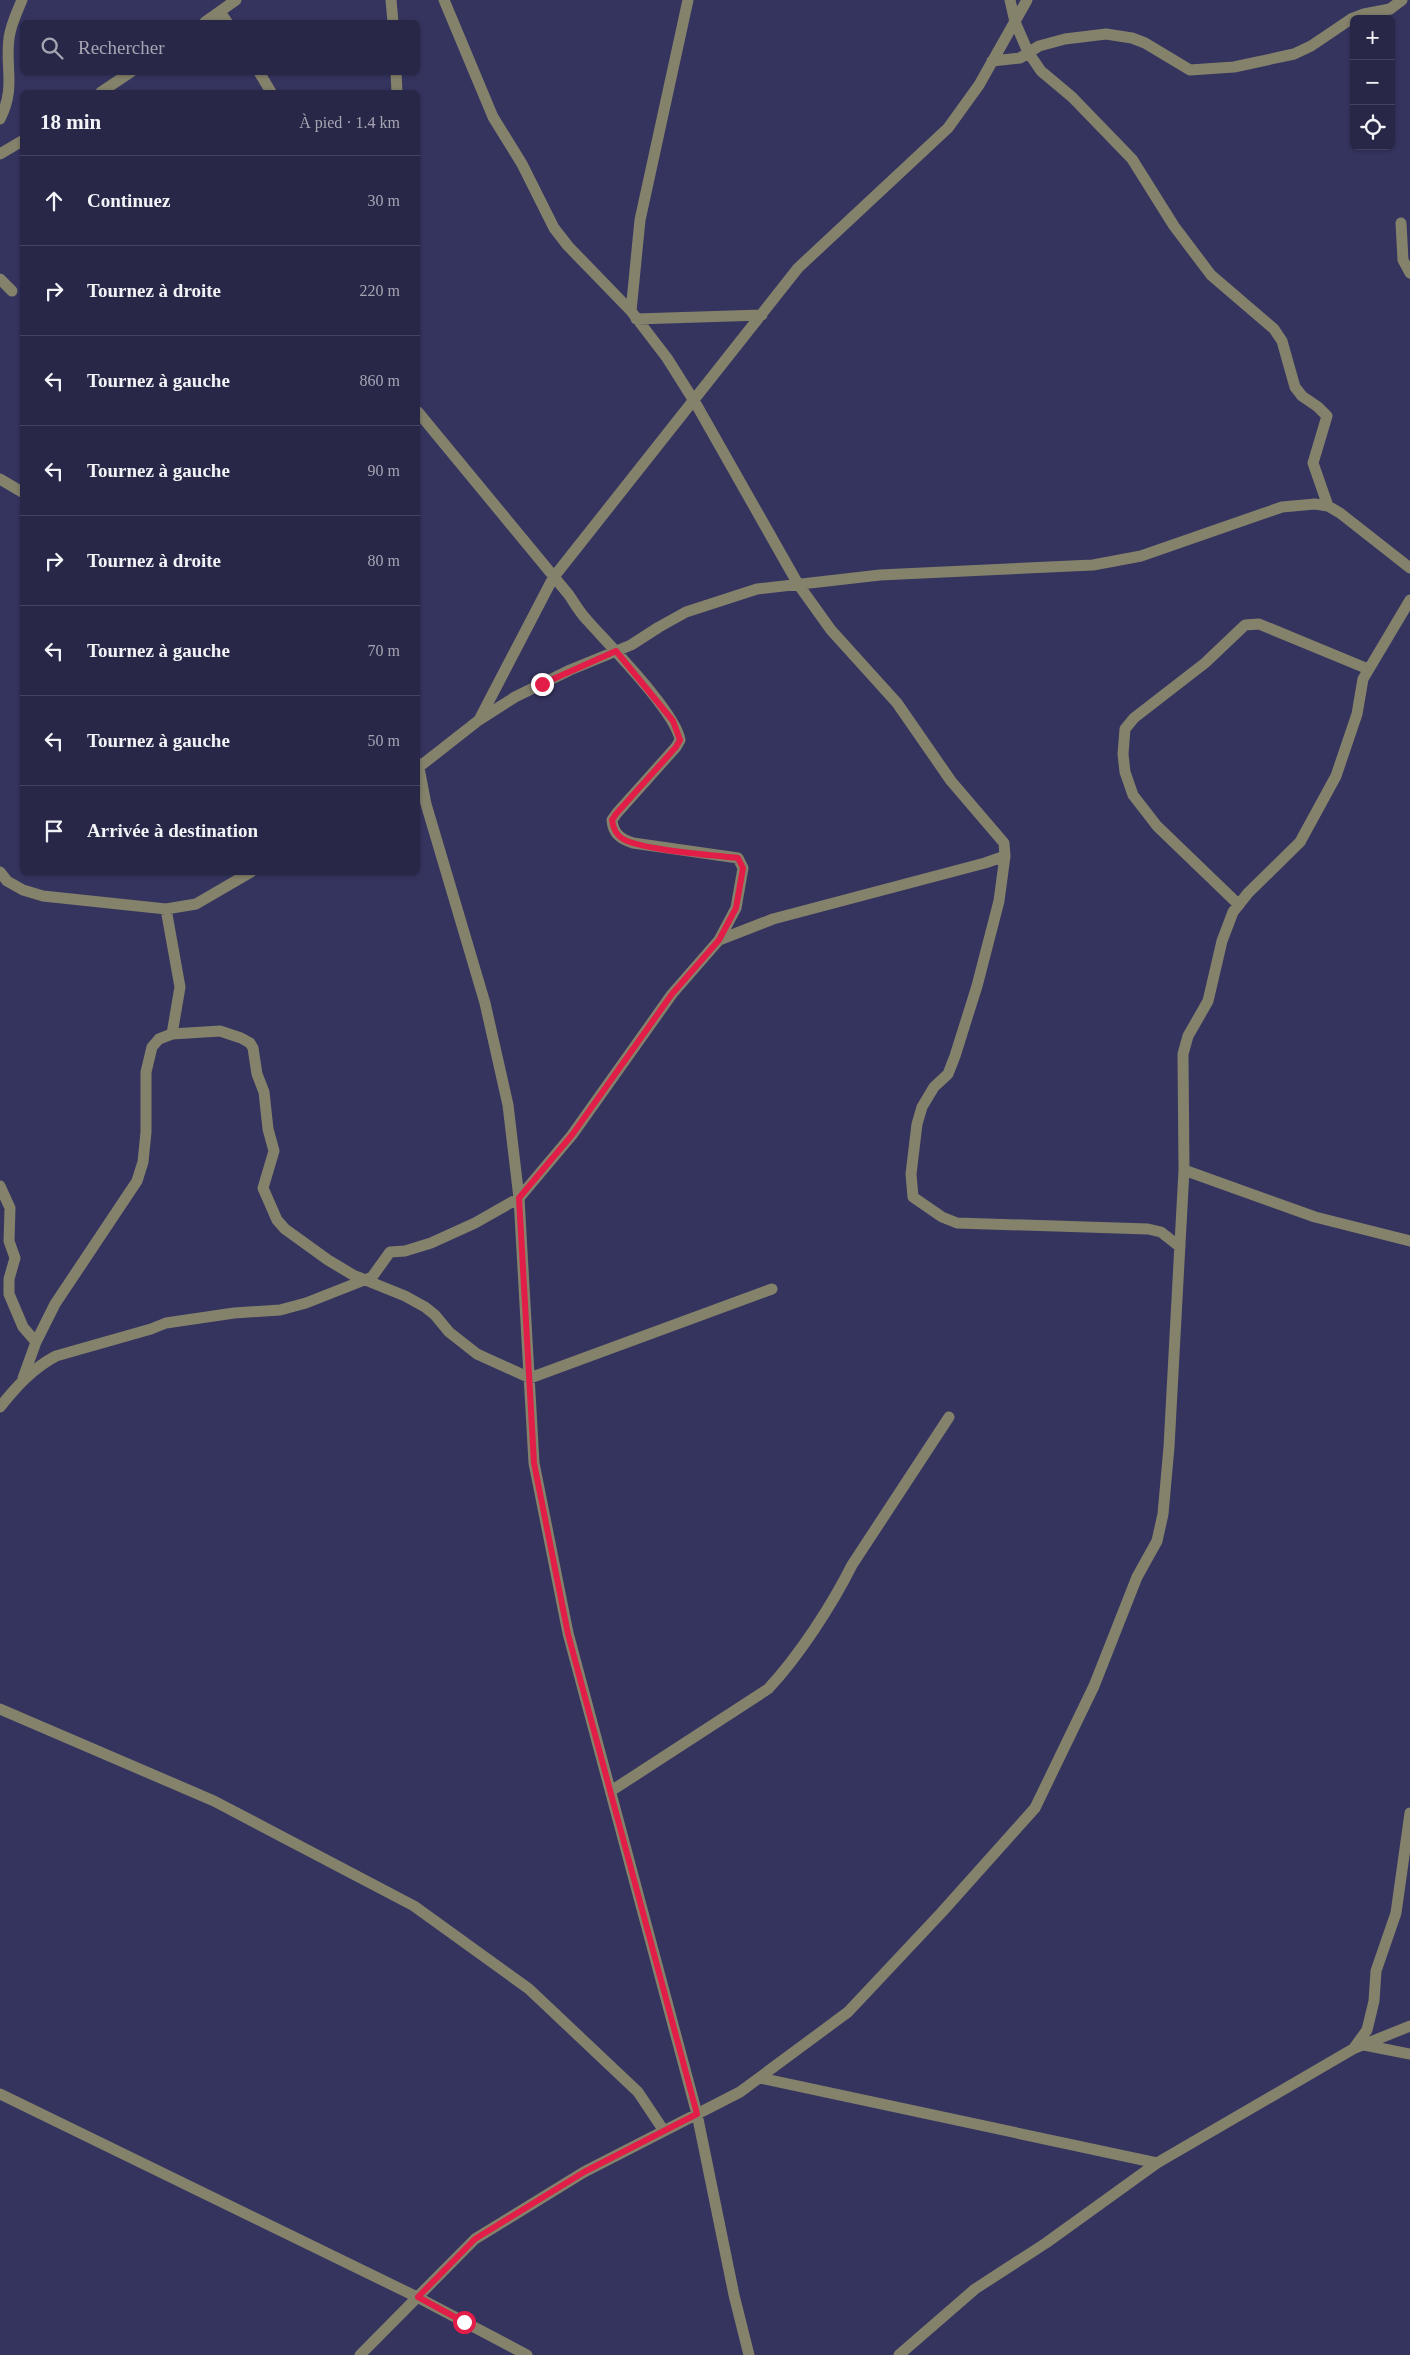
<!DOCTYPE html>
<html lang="fr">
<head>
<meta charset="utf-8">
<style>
	body { margin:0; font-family:"Times New Roman",serif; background:#302f4e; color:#f1f3f6 }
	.controls { position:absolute; right:15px; top:15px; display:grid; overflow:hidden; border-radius:8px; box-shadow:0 1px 4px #0004 }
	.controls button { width:45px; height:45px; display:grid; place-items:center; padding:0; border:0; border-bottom:1px solid #444460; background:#282747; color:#f1f3f6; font:25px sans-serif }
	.stop { position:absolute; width:15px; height:15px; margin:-11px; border:4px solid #e11d48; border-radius:50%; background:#fff }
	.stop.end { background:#e11d48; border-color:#fff; box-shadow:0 1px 5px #0008 }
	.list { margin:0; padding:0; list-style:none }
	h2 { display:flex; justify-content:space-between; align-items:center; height:65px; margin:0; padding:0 20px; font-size:21px }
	h2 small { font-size:16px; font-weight:400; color:#a5a5b4 }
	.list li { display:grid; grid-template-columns:32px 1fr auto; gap:15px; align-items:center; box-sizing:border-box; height:90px; padding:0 20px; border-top:1px solid #444460 }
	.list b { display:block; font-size:19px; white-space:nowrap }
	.list em { font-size:16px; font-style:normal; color:#a5a5b4 }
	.icon { flex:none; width:28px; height:28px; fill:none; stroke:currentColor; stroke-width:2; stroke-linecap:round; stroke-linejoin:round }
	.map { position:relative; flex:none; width:1410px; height:2355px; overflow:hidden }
	.search { position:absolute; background:#282747; box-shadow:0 1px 4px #0004; left:20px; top:20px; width:400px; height:55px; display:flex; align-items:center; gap:12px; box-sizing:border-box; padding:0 18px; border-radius:8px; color:#a5a5b4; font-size:19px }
	.panel { position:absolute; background:#282747; box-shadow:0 1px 4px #0004; left:20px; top:90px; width:400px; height:785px; border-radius:8px }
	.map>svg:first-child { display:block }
</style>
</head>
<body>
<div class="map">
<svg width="1410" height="2355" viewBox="0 0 1410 2355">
	<rect width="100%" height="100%" fill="#35345f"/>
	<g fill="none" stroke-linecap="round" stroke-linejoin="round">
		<path stroke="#84826b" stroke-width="11" d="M391,0L393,22
			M1010,0L1015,22L1028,52L1041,71L1072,97L1132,159L1174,226L1211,275L1274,329L1282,341L1295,387L1302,396L1318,407L1327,416L1313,463L1328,506
			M220,12L227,22
			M205,22L236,0
			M992,61L1020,58L1039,46L1065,39L1106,34L1132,38L1145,43L1190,70L1234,67L1294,54L1311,46L1351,19L1364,14L1390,9L1402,0
			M259,72L271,92
			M396,72L397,92
			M101,92L131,72
			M0,119C16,87 5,69 9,38C11,24 17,12 22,0
			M0,154L22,141
			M1401,223L1403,260L1410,273
			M0,279L12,291
			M631,311L640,220L688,0
			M636,319L762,315
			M418,412L569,595C575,604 580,613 587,620C608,644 676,712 680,740L676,747L617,813L612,820C613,834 621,839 633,843L738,858L743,868L736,908L719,940
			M0,479L22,492
			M479,720L553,578L798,268L948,128L979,85L1027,0
			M418,763L426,804L485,1003L508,1105L519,1198L534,1463L568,1633L697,2114L734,2295L749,2355
			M419,767L479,720L515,697L570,670L631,645L659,627L686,612L757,589L880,575L1093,565L1141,556L1282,507L1315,504L1328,506L1340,513L1410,568
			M1005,856L999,901L977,986L955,1056L948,1074L934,1087L922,1107L917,1124L911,1174L913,1197L942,1217L957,1223L1148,1229L1161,1232L1180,1247
			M0,872L7,881L23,890L43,896L166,909L196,904L251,872
			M1239,905L1157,826L1133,795L1125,772L1123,754L1125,729L1134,718L1205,663L1245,625L1259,624L1368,669
			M166,909L180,987L172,1034
			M1184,1170L1315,1217L1410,1241
			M0,1186L10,1208L9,1241L15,1258L9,1279V1294L23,1327L36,1342
			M23,1378L36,1342L55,1304L137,1181L143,1162L146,1132V1072L152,1047L159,1039L172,1034L220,1031L241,1038L250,1043L253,1048L257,1074L264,1092L268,1129L274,1151L263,1188L277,1220L285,1229L328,1260L353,1275L405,1296L425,1307L435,1315L449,1332L477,1354L530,1378L772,1289
			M0,1407C16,1387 33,1368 56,1356L151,1329L166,1323L234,1313L280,1310L306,1303L372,1277L390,1252L405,1251L431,1243L475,1223L519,1198L572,1135L672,994L719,940L773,919L985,863L1005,856L1004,843L951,781L897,703L831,630L798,584L696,404L667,358L631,311L568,246L554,228L522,164L493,117L444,0
			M0,1709L214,1801L414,1906L529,1989L638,2092L664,2131
			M611,1791L768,1689C799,1656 832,1605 852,1565L949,1417
			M1364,2045L1410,2054
			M1354,2048L1367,2030L1374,2001L1376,1971L1396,1913L1410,1813
			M760,2078L1157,2163
			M0,2094L417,2297L527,2355
			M360,2355L475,2239L584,2172L740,2092L848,2012L942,1912L1035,1808L1094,1686L1137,1577L1157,1541L1163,1514L1169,1447L1184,1170L1183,1054L1188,1036L1208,1001L1222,941L1233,912L1248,893L1300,842L1336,776L1357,714L1363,679L1410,600
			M899,2355L975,2289L1046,2243L1157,2163L1353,2049L1410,2026"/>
	</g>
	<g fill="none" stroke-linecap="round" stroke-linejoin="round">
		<path stroke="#e11d48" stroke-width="6" d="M464,2322L418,2297L475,2239L584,2172L697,2114L568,1634L534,1463L519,1198L572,1135L672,994L719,940L736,908L743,868L738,858C713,855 642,850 623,839C616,835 613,828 612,820L616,814L676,747L680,740L673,721L616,651L542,684"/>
	</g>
</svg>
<div class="controls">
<button>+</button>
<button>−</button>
<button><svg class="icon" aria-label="locate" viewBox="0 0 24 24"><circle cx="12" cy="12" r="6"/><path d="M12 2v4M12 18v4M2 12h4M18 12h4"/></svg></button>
</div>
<div class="stop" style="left:464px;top:2322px"></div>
<div class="stop end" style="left:542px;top:684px"></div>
<div class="search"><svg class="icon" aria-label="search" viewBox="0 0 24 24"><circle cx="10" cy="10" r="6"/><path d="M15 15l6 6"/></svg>Rechercher</div>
<section class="panel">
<h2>18 min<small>À pied · 1.4 km</small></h2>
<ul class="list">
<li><svg class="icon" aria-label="ahead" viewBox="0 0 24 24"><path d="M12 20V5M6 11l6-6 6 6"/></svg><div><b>Continuez</b></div><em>30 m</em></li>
<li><svg class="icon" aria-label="right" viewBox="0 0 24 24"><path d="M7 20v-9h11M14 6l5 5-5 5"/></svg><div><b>Tournez à droite</b></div><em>220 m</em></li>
<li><svg class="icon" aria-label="left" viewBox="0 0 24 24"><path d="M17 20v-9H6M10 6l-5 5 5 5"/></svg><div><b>Tournez à gauche</b></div><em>860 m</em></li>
<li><svg class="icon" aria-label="left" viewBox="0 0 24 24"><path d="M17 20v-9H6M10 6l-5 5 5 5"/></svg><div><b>Tournez à gauche</b></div><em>90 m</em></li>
<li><svg class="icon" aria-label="right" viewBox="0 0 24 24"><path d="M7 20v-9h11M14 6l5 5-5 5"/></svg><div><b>Tournez à droite</b></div><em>80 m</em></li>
<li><svg class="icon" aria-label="left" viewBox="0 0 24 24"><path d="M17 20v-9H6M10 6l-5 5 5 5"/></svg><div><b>Tournez à gauche</b></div><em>70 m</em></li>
<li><svg class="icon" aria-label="left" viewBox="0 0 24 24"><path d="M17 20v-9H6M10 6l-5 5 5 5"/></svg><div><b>Tournez à gauche</b></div><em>50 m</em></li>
<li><svg class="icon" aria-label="arrive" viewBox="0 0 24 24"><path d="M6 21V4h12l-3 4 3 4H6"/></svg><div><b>Arrivée à destination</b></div></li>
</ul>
</section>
</div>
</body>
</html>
